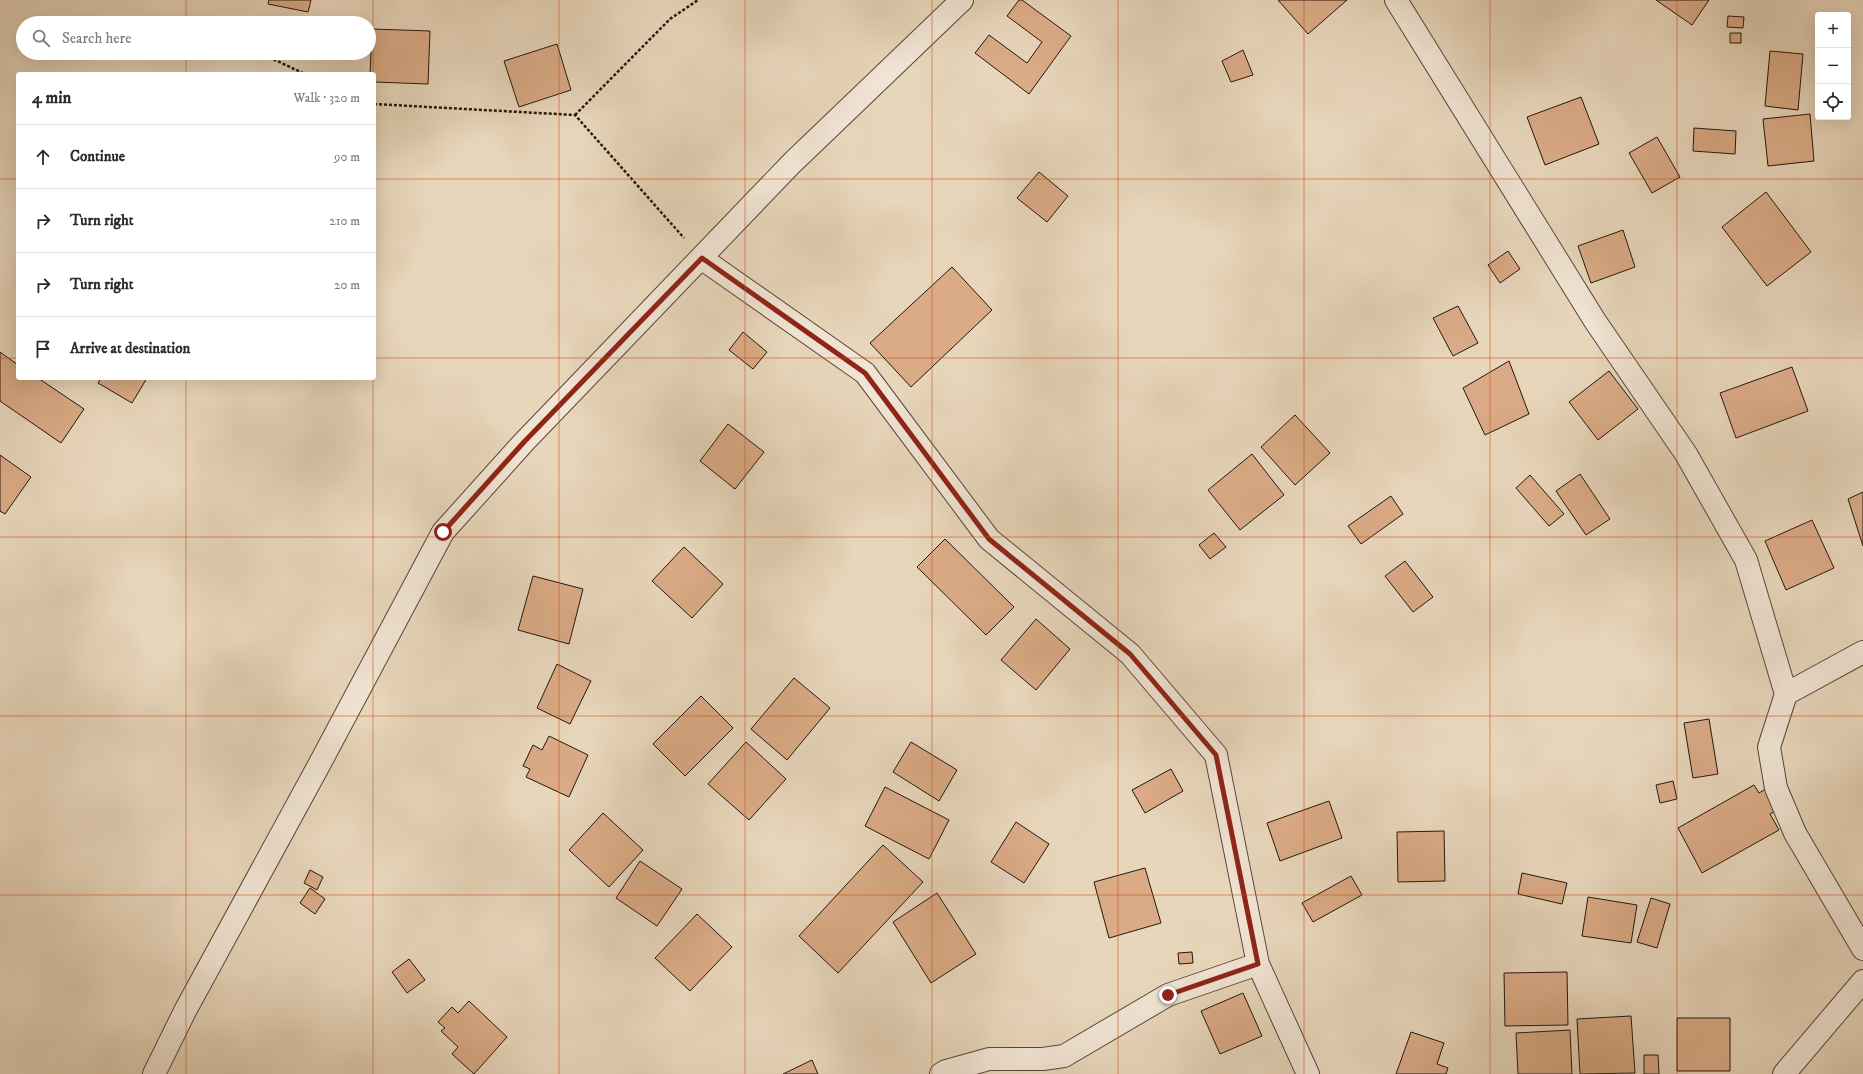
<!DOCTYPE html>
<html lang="en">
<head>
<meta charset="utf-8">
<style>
	body { margin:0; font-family:"IM FELL DW Pica",serif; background:#f2f2f3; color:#2b2b33 }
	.controls { position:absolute; right:12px; top:12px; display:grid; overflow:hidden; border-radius:4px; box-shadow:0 4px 16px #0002 }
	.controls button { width:36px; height:36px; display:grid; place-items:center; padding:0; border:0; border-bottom:1px solid #e1e1e2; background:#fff; color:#2b2b33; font:20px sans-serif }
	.stop { position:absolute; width:12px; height:12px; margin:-9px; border:3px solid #8f2418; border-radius:50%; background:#fff }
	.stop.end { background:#8f2418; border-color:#fff; box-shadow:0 1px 4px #0008 }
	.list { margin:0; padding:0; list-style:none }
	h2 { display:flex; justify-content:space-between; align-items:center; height:52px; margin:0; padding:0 16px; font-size:17px }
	h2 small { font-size:13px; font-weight:400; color:#7c7c81 }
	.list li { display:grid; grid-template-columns:26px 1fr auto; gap:12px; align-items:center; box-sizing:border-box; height:64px; padding:0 16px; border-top:1px solid #e1e1e2 }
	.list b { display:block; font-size:15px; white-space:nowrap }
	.list em { font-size:13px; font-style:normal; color:#7c7c81 }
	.icon { flex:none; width:22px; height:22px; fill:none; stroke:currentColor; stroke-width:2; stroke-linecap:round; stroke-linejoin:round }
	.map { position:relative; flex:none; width:1863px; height:1074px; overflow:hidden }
	.search { position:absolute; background:#fff; box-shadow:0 4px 16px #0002; left:16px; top:16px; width:360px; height:44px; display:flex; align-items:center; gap:10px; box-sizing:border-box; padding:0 14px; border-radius:22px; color:#7c7c81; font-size:15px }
	.panel { position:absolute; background:#fff; box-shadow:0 4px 16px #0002; left:16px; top:72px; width:360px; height:308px; border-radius:4px }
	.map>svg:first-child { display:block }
</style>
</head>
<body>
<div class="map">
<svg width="1863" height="1074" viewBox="0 0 1863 1074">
	<rect width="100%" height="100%" fill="#e8d6bb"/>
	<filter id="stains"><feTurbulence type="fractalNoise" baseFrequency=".005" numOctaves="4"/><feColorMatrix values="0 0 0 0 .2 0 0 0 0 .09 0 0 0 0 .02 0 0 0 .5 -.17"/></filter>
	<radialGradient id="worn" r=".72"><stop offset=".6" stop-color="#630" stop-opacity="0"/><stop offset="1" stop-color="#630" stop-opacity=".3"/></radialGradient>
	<path fill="#daab86" stroke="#25160f" d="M269,0H311L308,12L268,4Z
		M1019,0H1022L1071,36L1029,94L975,53L989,35L1027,63L1042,42L1007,16Z
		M1278,0H1347L1308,34Z
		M1656,0H1709L1692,25Z
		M1728,16L1744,17L1743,28L1727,27Z
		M372,29L430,31L428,84L374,82V74H370Z
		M1730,33H1741V43H1730Z
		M557,44L571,90L519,107L504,61Z
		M1243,50L1253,75L1231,82L1222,61Z
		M1770,51L1803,54L1798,110L1765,106Z
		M1581,97L1599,144L1545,165L1527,117Z
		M1810,114L1814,161L1768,166L1763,119Z
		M1694,128L1736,131L1735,154L1693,151Z
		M1657,137L1680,177L1652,193L1629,153Z
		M1039,172L1068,196L1047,222L1017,198Z
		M1766,192L1811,252L1767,286L1722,227Z
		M1623,230L1635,267L1591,283L1578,246Z
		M1508,251L1520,269L1500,283L1488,265Z
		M952,267L992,310L911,387L870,343Z
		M1458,306L1478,343L1453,356L1433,318Z
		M743,332L767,352L753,369L729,350Z
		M0,352L18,365V378H38L84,409L61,443L0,401Z
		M1509,361L1529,414L1485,435L1463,388Z
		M1792,367L1808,411L1736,438L1720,393Z
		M1609,371L1638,409L1598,440L1569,402Z
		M101,378H147L132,403L98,383Z
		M1295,415L1330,453L1295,485L1261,447Z
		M728,424L764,452L735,489L700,461Z
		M1252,454L1284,495L1240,530L1208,490Z
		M0,455L31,477L5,514L0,511Z
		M1580,474L1610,519L1586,535L1556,491Z
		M1530,475L1564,514L1549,526L1516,488Z
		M1863,492V546L1848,499Z
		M1391,496L1403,514L1361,544L1348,526Z
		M1812,520L1834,568L1786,590L1765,541Z
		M1214,533L1226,547L1210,559L1199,545Z
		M945,539L1014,607L986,635L917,567Z
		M684,547L723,584L692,618L652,581Z
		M1405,561L1433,597L1413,612L1385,576Z
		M533,576L583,589L569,644L518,630Z
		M1036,619L1070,649L1036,690L1001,660Z
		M557,664L591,681L570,724L537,708Z
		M794,678L830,708L787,760L751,729Z
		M701,696L733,728L685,776L653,744Z
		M1709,719L1718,774L1693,778L1684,723Z
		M549,736L588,755L569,797L526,777L530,769L523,766L533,745L542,750Z
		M746,742L786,779L749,820L708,784Z
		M911,742L957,770L939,801L893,772Z
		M1171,769L1183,791L1145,813L1132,790Z
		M1673,781L1677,799L1660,803L1656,785Z
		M1754,785L1759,793L1767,788L1779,809L1770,814L1779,830L1702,873L1678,828Z
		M885,787L949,820L929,859L865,826Z
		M1329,801L1342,838L1280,861L1267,823Z
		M603,813L643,850L609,887L569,850Z
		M1016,822L1049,844L1024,883L991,862Z
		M1444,831L1445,881L1398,882L1397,832Z
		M883,845L923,882L838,973L799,936Z
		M640,861L682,889L657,926L616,898Z
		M1145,868L1161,923L1109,938L1094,882Z
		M310,870L323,877L317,890L304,883Z
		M1522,873L1567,883L1562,904L1518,894Z
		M1351,876L1362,895L1313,922L1302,903Z
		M310,888L325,899L315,914L300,903Z
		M937,893L976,954L931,983L893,922Z
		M1588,897L1637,905L1631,943L1582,936Z
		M1651,898L1670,904L1657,948L1637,942Z
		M697,914L732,947L690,991L655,958Z
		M1192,952L1193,963L1179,964L1178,953Z
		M409,959L425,980L407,993L392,972Z
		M1567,972L1568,1025L1505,1026L1504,973Z
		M1243,993L1262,1036L1220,1054L1201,1011Z
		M469,1001L507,1037L474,1074L452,1054L458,1047L441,1031L445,1028L438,1022L452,1007L458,1013Z
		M1631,1016L1635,1073L1580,1074L1577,1019Z
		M1677,1018H1730V1071H1677Z
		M1570,1030L1572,1074H1518L1516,1033Z
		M1411,1032L1444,1043L1437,1064L1448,1068L1446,1074H1396Z
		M1644,1055H1658L1659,1074H1644Z
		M812,1060L818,1074H783Z"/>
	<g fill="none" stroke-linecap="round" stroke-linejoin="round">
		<defs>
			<path id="minor" d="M1396,0L1595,321L1686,454L1746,560L1786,694L1863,652
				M701,258L865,373L989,539L1130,654L1216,755L1258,964L1308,1074
				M1786,694L1769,747L1776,788L1795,833L1863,949
				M154,1074L185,1011L319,765L443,532L524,442L792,163L962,0
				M941,1074L946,1071L989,1059H1043L1064,1056L1168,995L1258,964
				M1784,1074L1863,981"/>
		</defs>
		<use href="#minor" stroke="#56463a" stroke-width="24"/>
		<path stroke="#25160f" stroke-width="2.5" stroke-dasharray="3 2" stroke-linecap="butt" d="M260,53L305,74
			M374,104L575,115L684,238
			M575,115L670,19L698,0"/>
		<use href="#minor" stroke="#f0e4d3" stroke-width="22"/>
	</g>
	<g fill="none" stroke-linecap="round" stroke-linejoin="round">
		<path stroke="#8f2418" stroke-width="5" d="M443,532L524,442L702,258L865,373L989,539L1130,654L1216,755L1258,964L1168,995"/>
	</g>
	<path fill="none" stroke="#cb4f0c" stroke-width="1" stroke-opacity="0.55" d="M186,0V23M373,0V74M559,0V1074M745,0V1074M932,0V1074M1118,0V1074M1304,0V1074M1490,0V1074M1677,0V1074M186,53V74M0,179H18M374,179H1863M0,358H18M374,358H1863M186,378V1074M373,378V1074M0,537H1863M0,716H1863M0,895H1863"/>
	<rect width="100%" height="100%" filter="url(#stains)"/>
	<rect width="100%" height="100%" fill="url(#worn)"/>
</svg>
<div class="controls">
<button>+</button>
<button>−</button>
<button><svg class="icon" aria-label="locate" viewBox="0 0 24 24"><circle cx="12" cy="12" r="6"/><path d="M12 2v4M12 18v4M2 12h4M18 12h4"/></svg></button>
</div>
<div class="stop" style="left:443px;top:532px"></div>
<div class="stop end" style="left:1168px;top:995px"></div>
<div class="search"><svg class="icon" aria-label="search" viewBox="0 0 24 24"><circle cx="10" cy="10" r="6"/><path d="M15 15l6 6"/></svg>Search here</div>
<section class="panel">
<h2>4 min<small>Walk · 320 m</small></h2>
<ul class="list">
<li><svg class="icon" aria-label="ahead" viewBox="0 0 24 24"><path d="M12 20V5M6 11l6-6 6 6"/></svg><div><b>Continue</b></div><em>90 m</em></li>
<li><svg class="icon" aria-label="right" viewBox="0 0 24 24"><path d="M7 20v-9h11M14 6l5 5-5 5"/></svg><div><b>Turn right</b></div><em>210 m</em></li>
<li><svg class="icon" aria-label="right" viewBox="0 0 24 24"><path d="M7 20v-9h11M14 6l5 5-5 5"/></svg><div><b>Turn right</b></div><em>20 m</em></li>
<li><svg class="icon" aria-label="arrive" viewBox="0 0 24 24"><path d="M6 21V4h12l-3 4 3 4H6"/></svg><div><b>Arrive at destination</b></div></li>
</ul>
</section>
</div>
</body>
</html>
